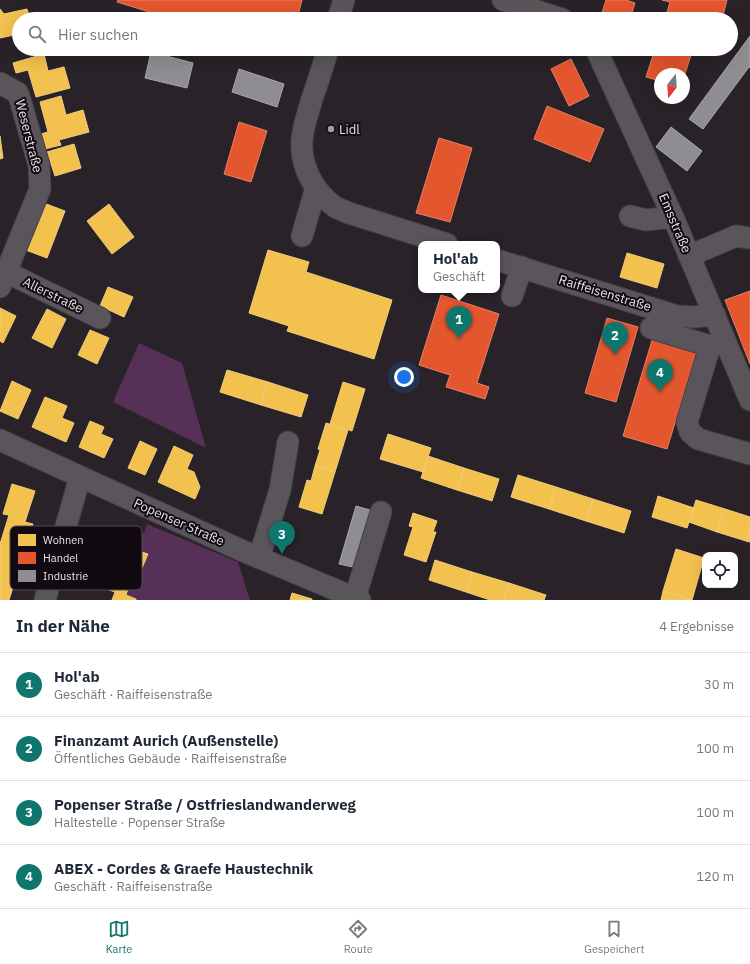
<!DOCTYPE html>
<html lang="de">
<head>
<meta charset="utf-8">
<style>
	body { margin:0; font-family:"IBM Plex Sans",sans-serif; background:#f2f2f3; color:#1f2937 }
	.controls { position:absolute; right:12px; bottom:12px; display:grid; overflow:hidden; border-radius:8px; box-shadow:0 4px 16px #0002 }
	.controls button { width:36px; height:36px; display:grid; place-items:center; padding:0; border:0; border-bottom:1px solid #e0e1e3; background:#fff; color:#1f2937; font:20px sans-serif }
	.compass { position:absolute; left:654px; top:68px; width:36px; height:36px; border-radius:50%; background:#fff; box-shadow:0 4px 16px #0002; rotate:197deg }
	.you { position:absolute; left:404px; top:377px; width:14px; height:14px; margin:-10px; border:3px solid #fff; border-radius:50%; background:#1a73e8; box-shadow:0 0 0 6px #1a73e833 }
	.badge { display:grid; place-items:center; width:26px; height:26px; border-radius:50%; background:#0f766e; color:#fff; font-size:13px; font-weight:700 }
	.pin { position:absolute; translate:-50% -33px; filter:drop-shadow(0 1px 2px #0008) }
	.pin::after { content:''; position:absolute; top:21px; width:14px; height:12px; background:inherit; clip-path:polygon(0 0,100% 0,50% 100%) }
	.popup { position:absolute; left:418px; top:241px; width:82px; height:52px; box-sizing:border-box; display:grid; place-content:center; border-radius:8px; background:#fff; filter:drop-shadow(0 1px 3px #0005); font-size:13px; white-space:nowrap; color:#747a83 }
	.popup b { font-size:15px; color:#1f2937 }
	.popup::after { content:''; position:absolute; left:50%; top:100%; margin-left:-8px; border:8px solid transparent; border-top-color:#fff }
	.list { margin:0; padding:0; list-style:none }
	h2 { display:flex; justify-content:space-between; align-items:center; height:52px; margin:0; padding:0 16px; font-size:17px }
	h2 small { font-size:13px; font-weight:400; color:#747a83 }
	.list li { display:grid; grid-template-columns:26px 1fr auto; gap:12px; align-items:center; box-sizing:border-box; height:64px; padding:0 16px; border-top:1px solid #e0e1e3 }
	.list b { display:block; font-size:15px; white-space:nowrap }
	.list p { margin:0; font-size:13px; white-space:nowrap; color:#747a83 }
	.list em { font-size:13px; font-style:normal; color:#747a83 }
	.icon { flex:none; width:22px; height:22px; fill:none; stroke:currentColor; stroke-width:2; stroke-linecap:round; stroke-linejoin:round }
	.map { position:relative; flex:none; width:750px; height:600px; overflow:hidden }
	.search { position:absolute; background:#fff; box-shadow:0 4px 16px #0002; left:12px; right:12px; top:12px; height:44px; display:flex; align-items:center; gap:10px; box-sizing:border-box; padding:0 14px; border-radius:22px; color:#747a83; font-size:15px }
	.sheet { height:308px; background:#fff }
	nav { display:flex; justify-content:space-around; align-items:center; box-sizing:border-box; height:56px; border-top:1px solid #e0e1e3; background:#fff; font-size:11px; color:#747a83 }
	nav a { display:grid; justify-items:center; gap:2px }
	nav .on { color:#0f766e }
	.map>svg:first-child { display:block }
</style>
</head>
<body>
<div class="map">
<svg width="750" height="600" viewBox="0 0 750 600">
	<rect width="100%" height="100%" fill="#292329"/>
	<path fill="#563056" d="M139,343L182,363L206,448L113,402Z
		M147,524L238,562L250,600H136V599L126,595L131,579L128,578L130,572L139,575L148,554L127,547L133,534L144,533Z"/>
	<path fill="#f2c14e" stroke="#efcb7c" d="M0,9L4,14L27,9L30,19H19V34L0,38Z
		M44,54L48,71L64,67L70,88L36,97L28,70L16,73L13,63Z
		M61,96L66,115L83,110L89,132L59,140L61,145L45,149L41,134L48,132L40,102Z
		M0,136L3,158L0,159Z
		M74,144L81,168L55,176L47,152Z
		M41,202L65,211L47,258L23,249Z
		M109,204L134,237L112,254L87,221Z
		M268,250L309,262L306,272L392,300L374,359L287,331L289,326L249,313Z
		M627,253L664,264L657,288L620,277Z
		M108,287L133,297L124,317L100,306Z
		M0,308L16,316L3,343L0,341Z
		M47,309L66,319L52,348L32,338Z
		M90,330L109,338L97,364L78,355Z
		M227,370L268,382L261,405L220,392Z
		M12,381L31,390L18,419L0,411Z
		M268,382L308,395L301,417L261,405Z
		M343,382L365,389L352,431L330,424Z
		M45,397L67,406L62,418L74,423L66,442L32,427Z
		M90,421L104,427L101,434L113,439L104,458L79,447Z
		M326,423L348,430L335,472L315,466L320,450L318,449Z
		M388,434L431,448L423,472L380,459Z
		M140,441L157,449L145,475L128,468Z
		M174,446L193,455L187,469L194,472L200,487L195,499L158,482Z
		M428,456L464,468L457,490L421,478Z
		M315,466L335,472L322,514L299,507L307,480L311,481Z
		M464,468L499,479L492,501L457,490Z
		M518,475L556,487L549,509L511,497Z
		M12,484L35,491L25,522L33,524L9,600H0V544L9,515L3,514Z
		M556,487L593,499L586,521L549,509Z
		M658,496L694,508L687,528L652,517Z
		M593,499L631,511L624,533L586,521Z
		M696,500L725,509L717,532L689,522Z
		M725,509L750,517V529L746,541L717,532Z
		M413,513L437,521L433,532H436L426,562L404,555L413,527L409,526Z
		M750,529V542L746,541Z
		M99,542L107,545L108,542L122,547L119,556L124,557L127,547L148,554L139,575L130,572L128,578L131,579L126,595L136,599V600H112L115,592L104,588L109,573L97,569L96,572L86,569L90,555L94,557Z
		M676,549L704,558L692,600L663,591Z
		M435,560L472,572L466,592L429,580Z
		M472,572L509,583L504,600H490L466,592Z
		M509,583L546,595L544,600H504Z
		M663,591L692,600H661Z
		M292,593L312,599V600H290Z"/>
	<path fill="#e4572e" stroke="#e68066" d="M118,0H302L297,19H155L156,14L117,2Z
		M606,0H626L635,3L630,19H600Z
		M662,0H727L722,19L704,13L702,19H665L670,2Z
		M266,49H287L285,55Z
		M655,49H693L684,77V74H660V81L646,77Z
		M571,59L589,96L569,106L551,69Z
		M547,106L604,129L590,162L534,139Z
		M239,122L267,131L251,182L224,174Z
		M439,138L472,148L450,222L416,213Z
		M750,291V364L725,300Z
		M441,295L499,314L477,383L489,387L485,399L446,387L450,375L419,365Z
		M607,318L638,327L616,402L585,393Z
		M654,334L698,347L667,449L623,436Z"/>
	<path fill="#8d8d92" stroke="#a9a6ac" d="M750,36V68L749,67L703,129L689,119Z
		M151,52L193,63L187,88L145,78Z
		M239,69L284,84L277,107L232,92Z
		M671,127L702,151L687,171L656,147Z
		M356,506L370,510L353,567L339,564Z"/>
	<g fill="none" stroke-linecap="round" stroke-linejoin="round">
		<defs>
			<path id="minor" d="M503,0L562,19
				M338,19L344,0
				M328,49C323,66 318,82 312,99C308,113 303,126 302,140C300,166 314,192 335,207C339,209 344,211 349,213L447,244
				M596,49L673,217L750,400
				M0,83L18,93L39,165L40,189L0,287
				M630,216L646,220L673,217
				M302,236L316,188
				M689,256L736,236L750,238
				M497,260L677,316L694,317L715,315
				M6,272L100,318
				M512,296L522,267
				M651,328L710,346
				M725,341L710,346L687,422L690,432L698,439L750,454
				M0,440L243,551L360,600
				M259,558L280,490L288,442
				M355,598L381,512
				M45,600L80,477"/>
		</defs>
		<use href="#minor" stroke="#443f44" stroke-width="23"/>
		<use href="#minor" stroke="#5a555a" stroke-width="21"/>
	</g>
	<circle fill="#a69ea6" stroke="#110b11" stroke-width="1.5" cx="331" cy="129" r="4"/>
	<g text-anchor="middle" dominant-baseline="central" stroke-width="4" stroke-linejoin="round" paint-order="stroke">
		<g font-size="13" fill="#e9e1e9" stroke="#110b11" text-anchor="start">
			<text x="339" y="129">Lidl</text>
		</g>
		<g font-size="13" fill="#e9e1e9" stroke="#110b11">
			<text transform="translate(29 136) rotate(76)">Weserstraße</text>
			<text transform="translate(675 223) rotate(67)">Emsstraße</text>
			<text transform="translate(605 293) rotate(17)">Raiffeisenstraße</text>
			<text transform="translate(53 295) rotate(26)">Allerstraße</text>
			<text transform="translate(179 522) rotate(24)">Popenser Straße</text>
		</g>
	</g>
	<rect x="10" y="526" width="132" height="64" rx="6" fill="#110b11" stroke="#524b52" stroke-width="1"/>
	<rect x="18" y="534" width="18" height="12" fill="#f2c14e"/>
	<rect x="18" y="552" width="18" height="12" fill="#e4572e"/>
	<rect x="18" y="570" width="18" height="12" fill="#8d8d92"/>
	<g font-size="11" fill="#e9e1e9">
		<text x="43" y="544">Wohnen</text>
		<text x="43" y="562">Handel</text>
		<text x="43" y="580">Industrie</text>
	</g>
</svg>
<div class="controls">
<button><svg class="icon" aria-label="locate" viewBox="0 0 24 24"><circle cx="12" cy="12" r="6"/><path d="M12 2v4M12 18v4M2 12h4M18 12h4"/></svg></button>
</div>
<svg class="compass" viewBox="-18 -18 36 36"><path d="M0-13l5 13h-10z" fill="#e53935"/><path d="M0 13l5-13h-10z" fill="#747a83"/></svg>
<div class="you"></div>
<div class="pin badge" style="left:459px;top:339px">1</div>
<div class="popup"><b>Hol'ab</b>Geschäft</div>
<div class="pin badge" style="left:615px;top:355px">2</div>
<div class="pin badge" style="left:282px;top:554px">3</div>
<div class="pin badge" style="left:660px;top:392px">4</div>
<div class="search"><svg class="icon" aria-label="search" viewBox="0 0 24 24"><circle cx="10" cy="10" r="6"/><path d="M15 15l6 6"/></svg>Hier suchen</div>
</div>
<section class="sheet">
<h2>In der Nähe<small>4 Ergebnisse</small></h2>
<ul class="list">
<li><span class="badge">1</span><div><b>Hol'ab</b><p>Geschäft · Raiffeisenstraße</p></div><em>30 m</em></li>
<li><span class="badge">2</span><div><b>Finanzamt Aurich (Außenstelle)</b><p>Öffentliches Gebäude · Raiffeisenstraße</p></div><em>100 m</em></li>
<li><span class="badge">3</span><div><b>Popenser Straße / Ostfrieslandwanderweg</b><p>Haltestelle · Popenser Straße</p></div><em>100 m</em></li>
<li><span class="badge">4</span><div><b>ABEX - Cordes &amp; Graefe Haustechnik</b><p>Geschäft · Raiffeisenstraße</p></div><em>120 m</em></li>
</ul>
</section>
<nav>
<a class="on"><svg class="icon" aria-label="map" viewBox="0 0 24 24"><path d="M3 6l6-2 6 2 6-2v14l-6 2-6-2-6 2zM9 4v14M15 6v14"/></svg>Karte</a>
<a><svg class="icon" aria-label="directions" viewBox="0 0 24 24"><path d="M12 3l9 9-9 9-9-9zM9 14v-3h6M13 9l2 2-2 2"/></svg>Route</a>
<a><svg class="icon" aria-label="saved" viewBox="0 0 24 24"><path d="M7 4h10v16l-5-4-5 4z"/></svg>Gespeichert</a>
</nav>
</body>
</html>
